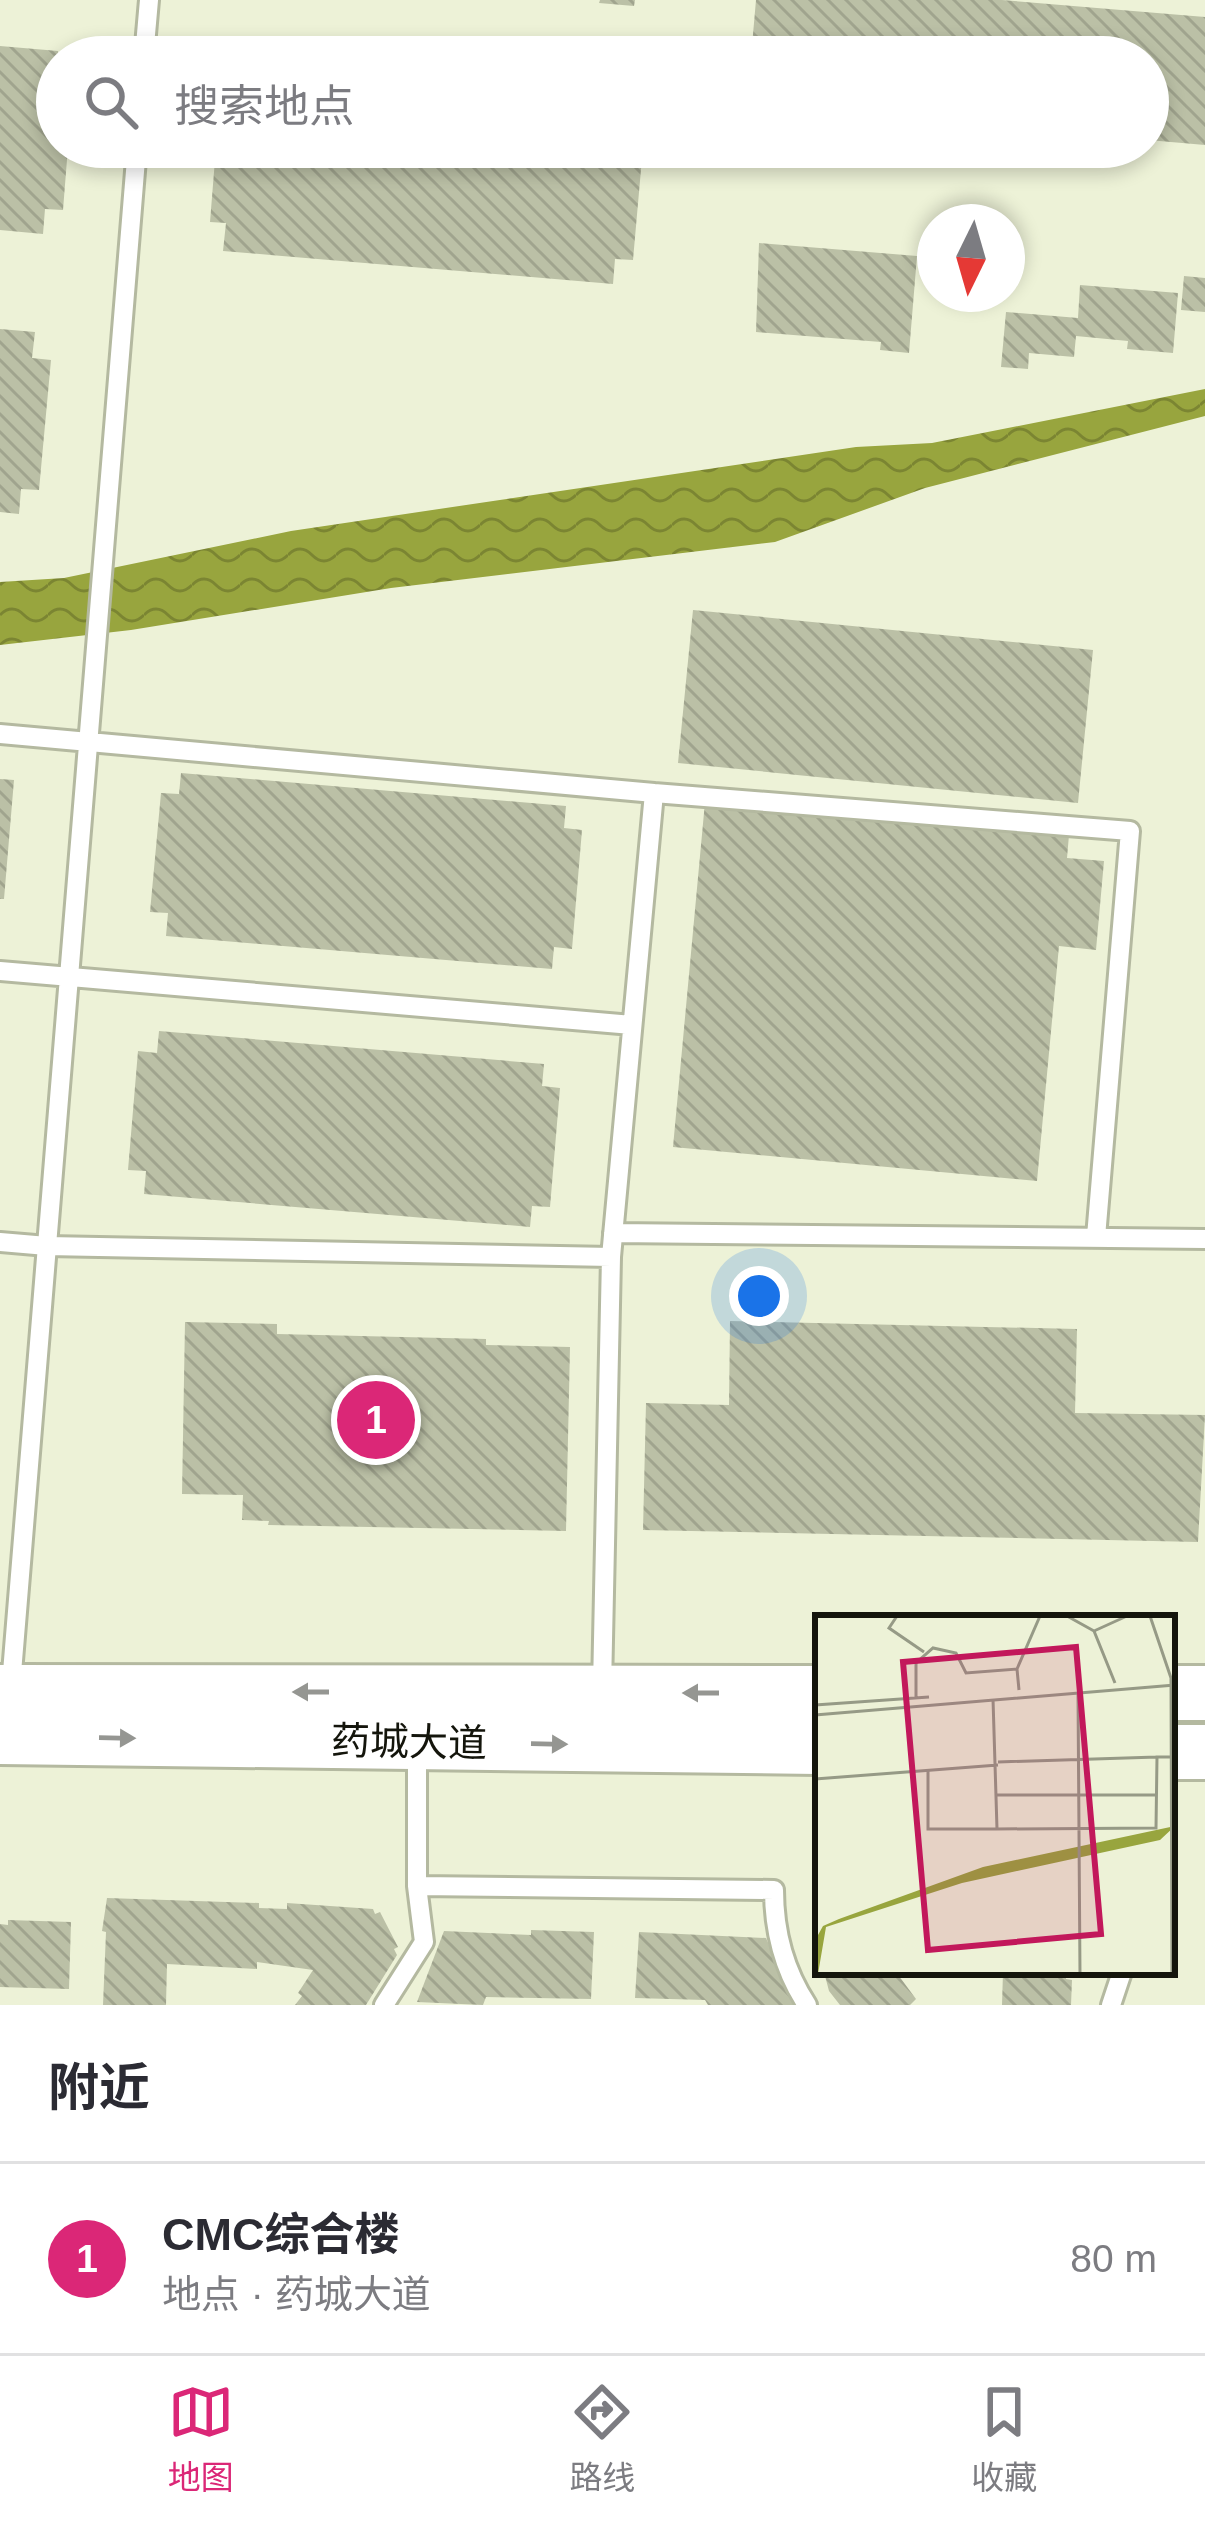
<!DOCTYPE html>
<html lang="zh">
<head>
<meta charset="utf-8">
<style>
	body { margin:0; font-family:Arial,"Noto Sans SC",sans-serif; background:#f7f7f7; color:#2b2b33 }
	.compass { position:absolute; left:917px; top:204px; width:108px; height:108px; border-radius:50%; background:#fff; box-shadow:0 6px 18px #0003; rotate:185deg }
	.you { position:absolute; left:759px; top:1296px; width:42px; height:42px; margin:-30px; border:9px solid #fff; border-radius:50%; background:#1a73e8; box-shadow:0 0 0 18px #1a73e833 }
	.badge { display:grid; place-items:center; width:78px; height:78px; border-radius:50%; background:#db2777; color:#fff; font-size:39px; font-weight:700 }
	.pin { position:absolute; translate:-50% -50%; border:6px solid #fff; box-shadow:0 3px 12px #0006 }
	.list { margin:0; padding:0; list-style:none }
	h2 { display:flex; justify-content:space-between; align-items:center; height:156px; margin:0; padding:0 48px; font-size:51px }
	h2 small { font-size:39px; font-weight:400; color:#7c7c81 }
	.list li { display:grid; grid-template-columns:78px 1fr auto; gap:36px; align-items:center; box-sizing:border-box; height:192px; padding:0 48px; border-top:3px solid #e1e1e2 }
	.list b { display:block; font-size:45px; white-space:nowrap }
	.list p { margin:0; font-size:39px; white-space:nowrap; color:#7c7c81 }
	.list em { font-size:39px; font-style:normal; color:#7c7c81 }
	.icon { flex:none; width:66px; height:66px; fill:none; stroke:currentColor; stroke-width:2; stroke-linecap:round; stroke-linejoin:round }
	.map { position:relative; flex:none; width:1205px; height:2005px; overflow:hidden }
	.search { position:absolute; background:#fff; box-shadow:0 6px 18px #0003; left:36px; right:36px; top:36px; height:132px; display:flex; align-items:center; gap:30px; box-sizing:border-box; padding:0 42px; border-radius:66px; color:#7c7c81; font-size:45px }
	.sheet { height:348px; background:#fff }
	nav { display:flex; justify-content:space-around; align-items:center; box-sizing:border-box; height:168px; border-top:3px solid #e1e1e2; background:#fff; font-size:33px; color:#7c7c81 }
	nav a { display:grid; justify-items:center; gap:6px }
	nav .on { color:#db2777 }
	.map>svg:first-child { display:block }
</style>
</head>
<body>
<div class="map">
<svg width="1205" height="2005" viewBox="0 0 1205 2005">
	<defs>
		<pattern id="water-waves" width="16" height="10" patternUnits="userSpaceOnUse" patternTransform="scale(3)"><rect width="16" height="10" fill="#98a53e"/><path d="M0 5q4-4 8 0t8 0" fill="none" stroke="#7b8532"/></pattern>
		<pattern id="building-back-hatch" width="6" height="6" patternUnits="userSpaceOnUse" patternTransform="scale(3)"><rect width="6" height="6" fill="#bbc0a6"/><path d="M-1 5l2 2M0 0l6 6M5-1l2 2" fill="none" stroke="#a0a48e"/></pattern>
	</defs>
	<rect width="100%" height="100%" fill="#edf2d7"/>
	<path fill="url(#water-waves)" d="M1205,389V416L925,488L775,542L391,588L131,630L0,645V582L64,578L291,531L856,447L932,443Z"/>
	<path fill="url(#building-back-hatch)" d="M600,0H635L634,6L599,3Z
		M756,0H1002L1205,17V145L1148,140V57H751Z
		M0,46L58,51L57,147H68L63,210L45,209L43,234L0,230Z
		M216,147H643L633,260L615,259L613,284L223,251L226,223L210,222Z
		M759,243L917,256L909,353L880,350L881,342L756,332Z
		M1184,276L1205,278V312L1181,310Z
		M1080,285L1178,293L1173,353L1127,349L1128,341L1076,336L1074,357L1029,353L1028,369L1001,367L1006,312L1078,318Z
		M0,329L35,332L32,358L51,360L39,490L21,489L19,514L0,512Z
		M693,610L1093,650L1078,803L678,763Z
		M181,773L566,806L564,828L582,830L572,949L554,947L552,969L166,936L168,913L150,912L161,793L179,794Z
		M0,779L14,780L4,899H0Z
		M705,802L1069,835L1067,858L1104,861L1096,950L1059,946L1037,1181L673,1147Z
		M159,1031L544,1064L542,1086L560,1088L550,1207L532,1206L530,1227L144,1194L146,1171L128,1170L138,1051L157,1053Z
		M730,1321L1077,1329L1075,1413L1205,1415L1198,1542L643,1530L646,1403L729,1405Z
		M185,1322L277,1324V1334L486,1339V1345L570,1347L566,1531L268,1525L269,1521L242,1520L243,1495L182,1494Z
		M107,1898L259,1903V1908L287,1909V1903L373,1909L375,1914L380,1912L398,1947L394,1949L397,1955L366,2005H295L302,1996L298,1993L313,1970L257,1962V1969L167,1964L166,2005H103L106,1932L102,1931Z
		M8,1920L71,1922L69,1989L0,1987V1924L8,1925Z
		M531,1930L594,1932L591,1999L486,1997L483,2005L417,2002L444,1931L531,1935Z
		M639,1932L766,1938L795,2005H708L705,2000L635,1998Z
		M824,1972H896L916,1999L910,2005H840L829,1991Z
		M1003,1972H1066V1979L1072,1980L1071,2005H1002Z"/>
	<g fill="none" stroke-linecap="round" stroke-linejoin="round">
		<defs>
			<path id="service" d="M144,57L149,0
				M0,734L654,793L611,1257L602,1688
				M654,793L1130,831L1096,1237
				M0,971L632,1025
				M613,1233L1205,1239
				M0,1242L47,1246L611,1257
				M11,1685L137,147
				M417,1746V1886L774,1890C774,1932 784,1970 807,2005
				M384,2005L424,1942L417,1886
				M1111,2005L1122,1972"/>
			<path id="secondary" d="M0,1692L818,1693
				M1172,1693H1205
				M0,1737L818,1747
				M1172,1752H1205"/>
		</defs>
		<use href="#service" stroke="#b4b9a0" stroke-width="24"/>
		<use href="#secondary" stroke="#b4b9a0" stroke-width="60"/>
		<use href="#service" stroke="#fff" stroke-width="18"/>
		<use href="#secondary" stroke="#fff" stroke-width="54"/>
	</g>
	<defs><path id="oneway-solid" d="M-6-.8H1V-3.2L6.5 0L1 3.2V.8H-6Z" transform="scale(3)"/></defs>
	<g fill="#959692">
		<use href="#oneway-solid" transform="translate(311 1692) rotate(-180)"/>
		<use href="#oneway-solid" transform="translate(701 1693) rotate(-180)"/>
		<use href="#oneway-solid" transform="translate(117 1738) rotate(1)"/>
		<use href="#oneway-solid" transform="translate(549 1744) rotate(1)"/>
	</g>
	<g text-anchor="middle" dominant-baseline="central" stroke-width="9" stroke-linejoin="round" paint-order="stroke">
		<g font-size="39" fill="#14150c" stroke="#fff">
			<text transform="translate(409 1742) rotate(1)">药城大道</text>
		</g>
	</g>
	<g transform="translate(815 1615)">
		<rect width="360" height="360" fill="#edf2d7"/>
		<path d="M360,211L345,225L147,268L11,312L3,359V320L8,311L24,304L168,252Z" fill="#98a53e"/>
		<path fill="none" stroke="#969a86" stroke-width="3" d="M82,1L74,13L109,37M252,1L279,16L300,68M335,1L356,63L357,359M279,16L312,1M202,54L225,1M263,77L265,359M101,83V48L118,33L141,38L151,58L202,54L204,75M178,84L182,214L341,213L342,142H355M0,90L114,82M0,100L360,70M183,147L342,142M113,156V214H182M0,164L183,150M182,180H342"/>
		<path fill="#c2185b" fill-opacity="0.15" stroke="#c2185b" stroke-width="6" d="M261,32L286,319L113,335L88,47Z"/>
		<rect width="360" height="360" fill="none" stroke="#14150c" stroke-width="6"/>
	</g>
</svg>
<svg class="compass" viewBox="-18 -18 36 36"><path d="M0-13l5 13h-10z" fill="#e53935"/><path d="M0 13l5-13h-10z" fill="#7c7c81"/></svg>
<div class="you"></div>
<div class="pin badge" style="left:376px;top:1420px">1</div>
<div class="search"><svg class="icon" aria-label="search" viewBox="0 0 24 24"><circle cx="10" cy="10" r="6"/><path d="M15 15l6 6"/></svg>搜索地点</div>
</div>
<section class="sheet">
<h2>附近<small></small></h2>
<ul class="list">
<li><span class="badge">1</span><div><b>CMC综合楼</b><p>地点 · 药城大道</p></div><em>80 m</em></li>
</ul>
</section>
<nav>
<a class="on"><svg class="icon" aria-label="map" viewBox="0 0 24 24"><path d="M3 6l6-2 6 2 6-2v14l-6 2-6-2-6 2zM9 4v14M15 6v14"/></svg>地图</a>
<a><svg class="icon" aria-label="directions" viewBox="0 0 24 24"><path d="M12 3l9 9-9 9-9-9zM9 14v-3h6M13 9l2 2-2 2"/></svg>路线</a>
<a><svg class="icon" aria-label="saved" viewBox="0 0 24 24"><path d="M7 4h10v16l-5-4-5 4z"/></svg>收藏</a>
</nav>
</body>
</html>
